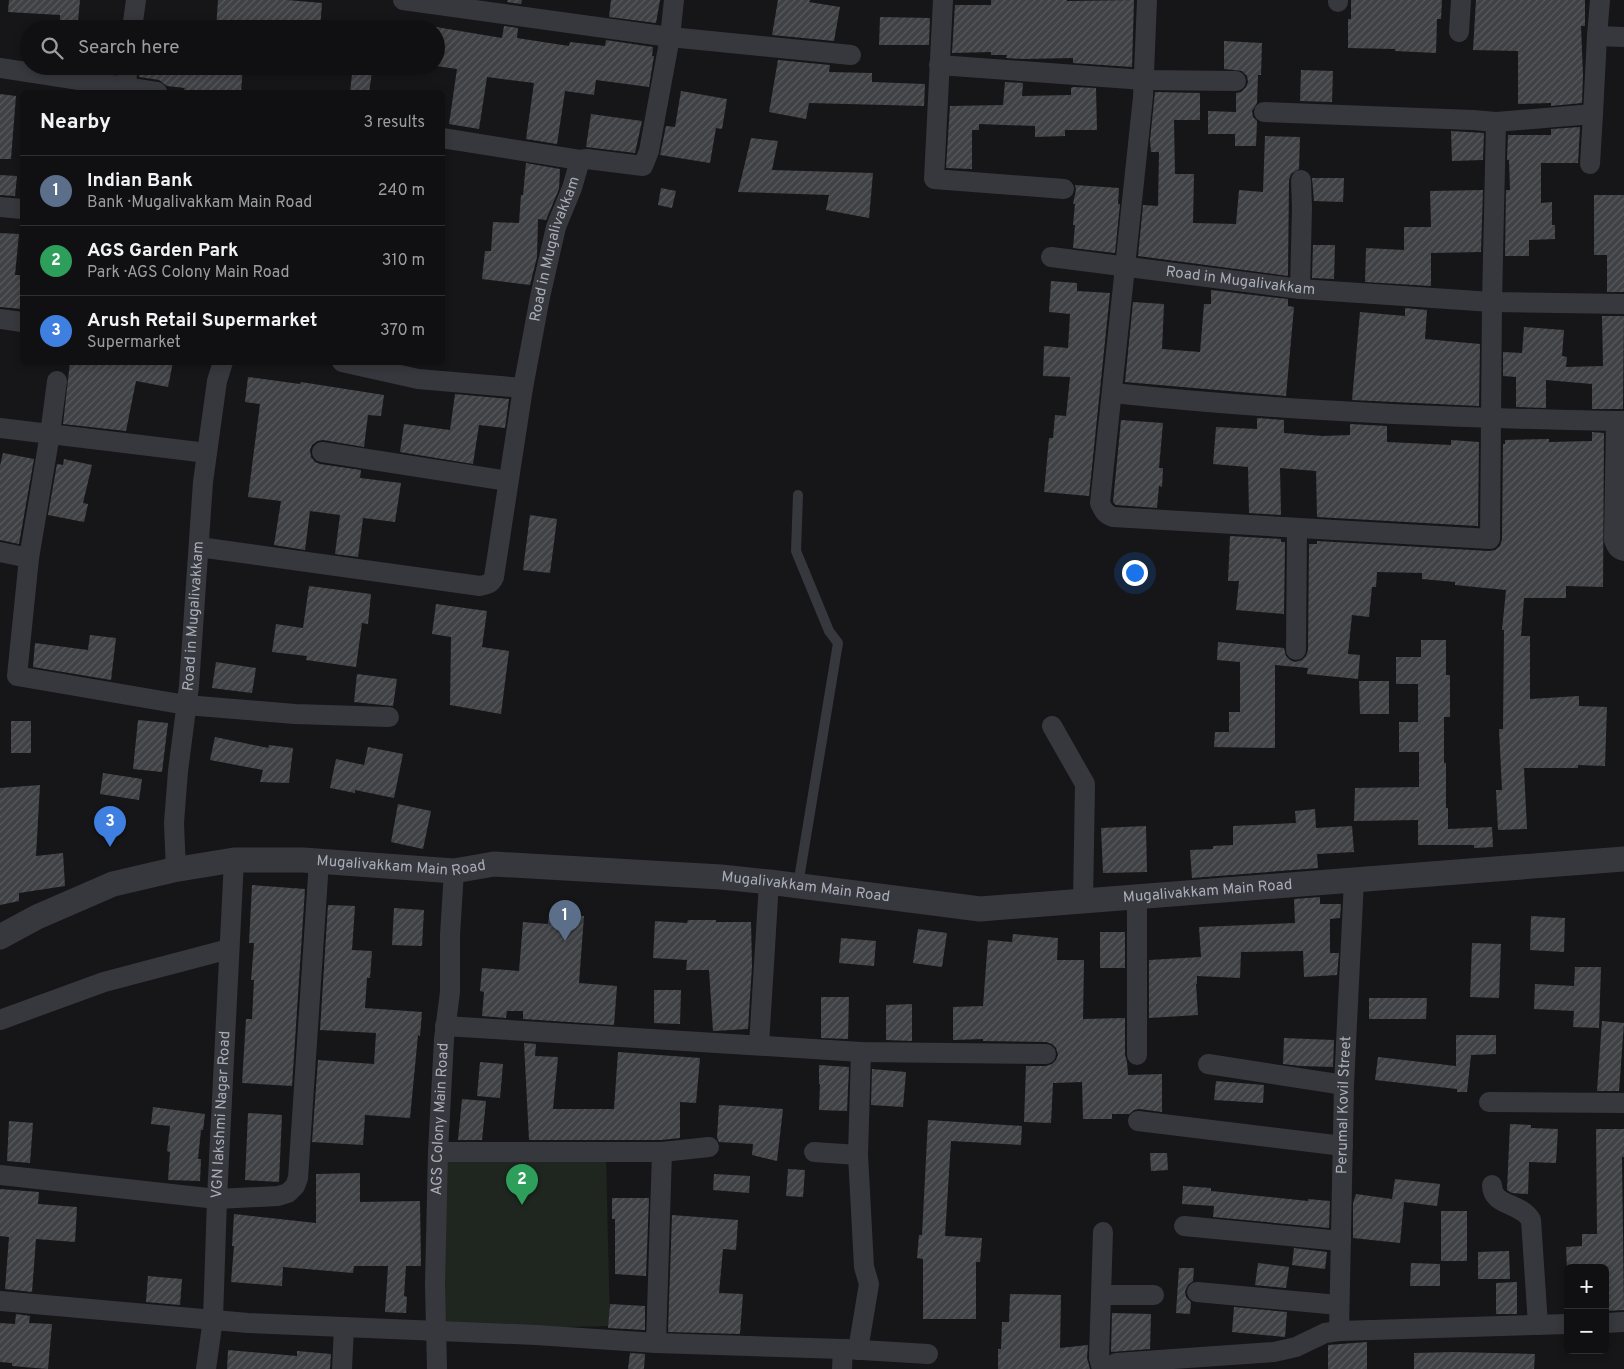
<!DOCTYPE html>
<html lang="en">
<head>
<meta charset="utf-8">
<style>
	body { margin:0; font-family:Overpass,sans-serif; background:#19191b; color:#f1f3f6 }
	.controls { position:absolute; right:15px; bottom:15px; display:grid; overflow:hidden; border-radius:8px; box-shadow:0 2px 8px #0003 }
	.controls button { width:45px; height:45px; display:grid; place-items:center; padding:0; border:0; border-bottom:1px solid #303032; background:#101012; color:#f1f3f6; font:25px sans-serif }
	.you { position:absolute; left:1134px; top:572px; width:18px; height:18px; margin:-12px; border:4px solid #fff; border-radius:50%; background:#1a73e8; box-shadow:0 0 0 8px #1a73e833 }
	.badge { display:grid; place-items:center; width:32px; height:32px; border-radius:50%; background:#f2b134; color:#fff; font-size:16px; font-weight:700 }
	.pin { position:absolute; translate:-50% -41px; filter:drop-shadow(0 1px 2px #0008) }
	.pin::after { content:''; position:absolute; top:26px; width:18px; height:15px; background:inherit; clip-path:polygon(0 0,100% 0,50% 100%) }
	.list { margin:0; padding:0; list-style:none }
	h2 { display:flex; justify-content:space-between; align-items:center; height:65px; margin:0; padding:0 20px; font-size:21px }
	h2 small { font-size:16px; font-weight:400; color:#9c9d9f }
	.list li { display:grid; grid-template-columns:32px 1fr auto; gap:15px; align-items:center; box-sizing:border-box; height:70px; padding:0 20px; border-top:1px solid #303032 }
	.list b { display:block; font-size:19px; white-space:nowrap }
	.list p { margin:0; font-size:16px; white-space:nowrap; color:#9c9d9f }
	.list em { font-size:16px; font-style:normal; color:#9c9d9f }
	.icon { flex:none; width:28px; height:28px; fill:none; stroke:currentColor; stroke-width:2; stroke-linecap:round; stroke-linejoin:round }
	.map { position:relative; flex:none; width:1624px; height:1369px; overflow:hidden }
	.search { position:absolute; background:#101012; box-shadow:0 2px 8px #0003; left:20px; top:20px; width:425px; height:55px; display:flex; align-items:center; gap:12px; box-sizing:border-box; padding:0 18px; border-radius:28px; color:#9c9d9f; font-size:19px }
	.panel { position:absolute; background:#101012; box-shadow:0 2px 8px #0003; left:20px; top:90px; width:425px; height:275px; border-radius:8px }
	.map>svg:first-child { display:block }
</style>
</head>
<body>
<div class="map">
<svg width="1624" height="1369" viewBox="0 0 1624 1369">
	<defs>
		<pattern id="building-hatch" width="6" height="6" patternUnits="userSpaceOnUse" patternTransform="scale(1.25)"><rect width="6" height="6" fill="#404145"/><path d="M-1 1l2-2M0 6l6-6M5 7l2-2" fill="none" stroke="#595a5e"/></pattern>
	</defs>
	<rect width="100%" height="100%" fill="#161618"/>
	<path fill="#1e261f" d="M438,1153L606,1155L610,1326L437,1330Z"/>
	<path fill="url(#building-hatch)" d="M9,0H80L78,21L60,20V15L8,12Z
		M218,0H287L322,3L320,29H216Z
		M508,0H522L521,4L507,2Z
		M611,0H660L656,23L609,17Z
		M778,0H810L809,2L840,7L834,41L772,35Z
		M991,0H1067V1L1134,0L1132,67L1073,63V58L1024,59L1006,58L1007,55H991V52L952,53L955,5H991Z
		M1351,0H1442L1441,19H1437L1436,53L1395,51V49L1348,48V19H1351Z
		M1476,0H1585V26H1581L1583,75L1582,103L1551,106V103L1518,104V51L1473,50Z
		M880,17L930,18L929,45H879Z
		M504,26L518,28L517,38L569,46L570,42L605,46L606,40L653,47L652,56H654L649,87L596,80L594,95L565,91L557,144L526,139L534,83L487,77L479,129L449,124L457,69L436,66V27L502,38Z
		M1224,41L1262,43L1261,75H1258L1257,103L1252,111L1253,117L1257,121L1256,146H1235V134H1208V111L1236,112V93L1241,92L1246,87L1248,82L1247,76L1242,71L1224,69Z
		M778,60L830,65L829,72L872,73V82L925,84L924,106L809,103L806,119L769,112Z
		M140,66H243L241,92L184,90L185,88L167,86L159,80L139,77Z
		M353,66H373L369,92H350Z
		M1301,70L1333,71L1332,102L1300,101Z
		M1005,82L1023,83L1022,96L1071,95V88L1073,87L1096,88L1097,130H1065V136L1035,137V126L979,124V130H972V169L946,168L950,106L1003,105Z
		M681,91L727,99L722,129L716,128L710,163L660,155L666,126L675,127Z
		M1155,92L1200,93V120H1174L1175,174H1194L1193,223L1236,224L1239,190L1263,192L1265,136L1300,137L1299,169L1291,174L1289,180L1288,276L1138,256L1143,205L1158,206L1159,152H1151L1150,140Z
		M0,94L16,96L11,159H0Z
		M591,114L642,121L635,153L586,147Z
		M1580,127L1578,163H1541V203L1552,202V225H1555V239L1529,240V256H1505L1506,190H1510L1509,160H1507L1508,135H1551V129Z
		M1451,131L1484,133L1483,160L1452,161Z
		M751,138L778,141L772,170L873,173L869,218L826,210L829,195L738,192Z
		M526,163L560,169L559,189L546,220L538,219L537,257L530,285L482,279L485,251H491L493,222L519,223L521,195H523Z
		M0,175L17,176L15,196L0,195Z
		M1312,178H1344L1343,202L1314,201Z
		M1075,185L1119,188L1118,204H1120L1115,253L1073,248L1075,225H1073L1075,204H1073L1076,190Z
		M661,188L676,191L672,208L658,205Z
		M1483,190L1481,252L1431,253V286L1365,282L1366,248L1404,250V227H1431L1430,191Z
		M1594,195H1624V292H1607V255H1594Z
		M0,233L19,234L15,275H22V309L0,307Z
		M1313,245H1335L1334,279L1312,278Z
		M1051,281L1077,283V291L1110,293L1089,496L1044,492L1049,438H1053L1055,415L1066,416L1070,377L1043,376L1044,346L1068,348L1070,314L1049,312Z
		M1211,290L1288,299V306L1294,307L1286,396L1125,382L1133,302L1164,304L1162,349L1200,352L1204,304H1211Z
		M1405,308L1427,310L1425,339L1480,344L1479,406L1352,400L1360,312L1405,316Z
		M1602,316H1624L1623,409H1592V384L1546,380V408L1516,407V377L1503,376V352L1522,353L1524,327L1564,330L1562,356L1567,357L1566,367L1603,366Z
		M70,362H173L168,387L136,381L126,431L63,424Z
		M248,377L300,384L301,382L384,395L381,416L368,415L364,447L323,440L317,441L312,445L310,450L311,457L315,462L320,464L361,470L360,478L401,483L395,522L363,518L358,557L335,554L340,515L310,511L305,550L274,545L281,501L248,497L260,404L245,402Z
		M455,394L509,399L505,428L479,425L473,464L400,452L404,424L450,430Z
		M1257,418L1284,420V433L1323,436L1350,435V424L1387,426V442L1451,445V440L1479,442L1478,526L1317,517L1316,471L1280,468L1281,515L1249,513L1248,467L1213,464L1216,427L1257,429Z
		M1121,420L1163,423L1159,468H1163L1162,487L1159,486L1157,508L1116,505L1113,502Z
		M1592,432L1604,433L1603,587L1566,586V598H1524L1521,636H1530V699L1579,696V706L1607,707L1605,766L1578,765V768H1524L1527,829L1498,830L1496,790H1502L1499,729H1503L1504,630H1502L1506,590L1455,585V582L1422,579V573L1377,572L1376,587H1372L1369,617L1352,615L1348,654L1360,655L1358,679L1307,674L1308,668L1275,665V748L1214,747L1215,732H1229V712H1240V662L1217,660L1218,642L1284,648L1286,656L1290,660L1295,662L1302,660L1306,656L1308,650L1309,544H1317V541L1489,551L1495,550L1500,546L1502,539L1503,444H1505V440L1549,439V442L1592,441Z
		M3,453L34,459L19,544L0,540V466Z
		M64,459L92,465L83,503L88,504L84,522L48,515L57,464L63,465Z
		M530,515L557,519L550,573L523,570Z
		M1230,536L1281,539V542H1285L1284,614L1236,610L1239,581H1228Z
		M309,586L371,594L368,624L362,623L356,667L306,660L307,656L272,652L276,624L303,628Z
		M436,604L487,611L482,647L509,651L501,714L450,705L451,637L432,634Z
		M90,635L116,638L111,680L33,667L35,643L88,650Z
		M1421,640H1446V675H1450V717H1444V763H1446V808H1448V829L1492,827L1493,847L1474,848V845H1418V820L1354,821L1355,788L1419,787V752H1399V722H1418V684H1396V657H1421Z
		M216,662L256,668L252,693L212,688Z
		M357,674L397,679L393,706L354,702Z
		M1359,681H1389V714H1360Z
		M138,720L168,723L162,772L133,769Z
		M11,721H31V753H11Z
		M215,737L268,748L269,745L293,748L289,783L260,782L263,770L210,760Z
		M368,747L403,754L394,798L355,790V793L330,788L336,759L364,765Z
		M103,773L142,779L139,800L100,794Z
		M40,785L36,856L63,853L65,886L19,893V901L0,905V788Z
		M398,804L431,811L423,849L391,842Z
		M1315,809L1316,828L1352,826L1354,852L1317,854L1318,868L1192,878L1190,850L1213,849V846L1233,845V826L1296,823L1295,811Z
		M1146,826L1147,872L1103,873L1101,828Z
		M252,885L305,889L292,1086L242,1083L246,1019H252L254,980H251L254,943H249Z
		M1320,897V904H1341L1340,918L1330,919V953H1339L1337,975L1304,977L1303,951L1241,952L1240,978L1197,976V984H1196L1198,1015L1149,1018V960L1201,957L1199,927L1295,923L1294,899Z
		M328,905L355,906L352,950L372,951L370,978H367L365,1008L422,1012L420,1036L418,1035L410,1118L365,1115L363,1145L312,1142L318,1060L374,1064L376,1033L320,1030Z
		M394,908L424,910L422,946L392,945Z
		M549,913L584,916L579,983L617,986L614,1025L523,1019V1011H507L506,1018L482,1016L484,992L480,991L482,968L519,971L523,922L548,924Z
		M1531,916L1565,918L1564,952L1530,950Z
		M688,920H716V922H751L752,966L748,1029L713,1031L709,970H686L687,960L653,958L655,921L687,923Z
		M918,929L947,933L942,967L913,963Z
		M1100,932H1125V968H1100Z
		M1013,934L1058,938L1057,960H1084L1083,1019L1125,1018V1055L1127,1062L1128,1075L1162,1074V1112L1139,1109L1134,1110L1129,1114H1112V1119H1083L1082,1082L1053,1083L1051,1123L1024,1122L1026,1066H1046L1052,1064L1056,1060L1058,1055L1056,1048L1052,1044L1046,1042L983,1041V1039L953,1040V1007L983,1006L988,940L1012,942Z
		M841,938L876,941L874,966L839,963Z
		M1472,943L1501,944L1499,998L1470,997Z
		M1575,967H1601L1599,1028L1573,1027L1574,1011L1534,1009L1535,984L1574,986Z
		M654,990H681L680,1024L654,1023Z
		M821,997H849L848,1039L821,1038Z
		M1369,998H1427L1426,1019H1369Z
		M912,1004V1041L886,1040V1005Z
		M1602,1021L1624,1023L1619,1091H1597Z
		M1456,1035H1496V1054L1471,1055L1467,1092H1457V1089L1375,1080L1378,1057L1456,1066Z
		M1284,1038L1334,1040L1333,1067L1301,1066L1283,1064Z
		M524,1043L536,1044L535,1056L558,1057L553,1109H614L618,1052L700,1058L696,1103L680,1102V1138L661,1140H529Z
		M480,1062L503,1064L500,1098L477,1096Z
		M819,1065L849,1067L847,1111L819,1110L820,1084H819Z
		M872,1069L906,1072L903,1107L871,1105Z
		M1216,1081L1264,1085L1263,1103L1214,1100Z
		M462,1099L486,1101L482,1140H458Z
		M719,1105L783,1109L777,1161L752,1155L753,1144L719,1142L717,1138Z
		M153,1107L205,1114L203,1130H201L198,1159H201L200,1181L168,1180L170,1152L167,1151L170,1126L151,1124Z
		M248,1113L282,1115L279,1182L245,1180Z
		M928,1120L1022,1126L1021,1145L951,1141L945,1236L982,1238L980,1262H976V1319H923V1259L917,1258L919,1235H922Z
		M9,1121L33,1123L30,1163L7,1161Z
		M1510,1124L1531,1125V1128L1558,1129L1556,1163L1529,1162L1528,1194L1512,1193L1507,1190Z
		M1596,1129H1624V1157H1622L1624,1310L1605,1311V1268H1567L1566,1247L1582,1246V1234H1597Z
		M1150,1153H1167L1168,1170L1151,1171Z
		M788,1169L805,1170L803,1197L786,1196Z
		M360,1173V1202L420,1201L421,1266H406L404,1296L407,1297L406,1313L385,1312L388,1266H354L353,1273L283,1267L282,1286L231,1282L234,1246H232L234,1214L316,1223V1174Z
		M714,1174L750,1176L749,1193L713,1190Z
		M1395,1179L1440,1184L1437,1206L1404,1202L1400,1243L1353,1238V1203L1356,1194L1392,1199Z
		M1183,1186L1211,1188V1191L1308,1201V1199L1330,1201L1329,1228L1213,1217L1214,1206L1182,1204Z
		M0,1189L39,1192L38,1204L77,1207L75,1242L36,1239L32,1292L5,1289L9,1237L0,1236Z
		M612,1198H649L646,1276L615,1274V1219H612Z
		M1441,1211H1467V1261H1441Z
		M672,1215L738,1220L736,1250L723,1249L719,1293L743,1294L740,1334L668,1332Z
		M1294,1248L1327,1252L1325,1269L1292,1265Z
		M1509,1251L1510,1279H1478V1252Z
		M1258,1263L1289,1267L1286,1288L1255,1285Z
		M1411,1263L1440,1264V1286H1410Z
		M1179,1268H1194L1193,1281L1188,1285L1185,1291L1186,1297L1191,1302L1190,1314L1176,1313Z
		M148,1276L182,1279L180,1305L146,1302Z
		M1517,1282V1314H1496V1283Z
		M1010,1294L1061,1295L1060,1348L1088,1345L1087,1358L1090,1369H998V1349H1001L1002,1322H1009Z
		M610,1304L645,1306V1330L608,1328Z
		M1234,1307L1287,1312L1285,1337L1232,1332Z
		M1112,1313L1151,1314L1150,1349L1111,1352Z
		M16,1314L30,1316L29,1323L52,1324L48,1369L12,1366V1363L0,1362V1323L15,1324Z
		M1367,1342V1369H1328V1345Z
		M228,1350L297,1356V1351L331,1354L330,1369H227Z
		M1455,1352L1535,1354L1534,1369H1414V1353Z
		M630,1353L645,1354L644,1369H628Z"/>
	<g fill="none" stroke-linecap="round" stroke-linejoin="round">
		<path stroke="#37383d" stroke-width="10" d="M798,885L838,643L829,631L796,551L798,495"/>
		<g stroke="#37383d" stroke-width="20">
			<path d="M403,0L670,37L851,55"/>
			<path d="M943,0L934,179L1064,189"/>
			<path d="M1147,0L1143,97L1100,503C1103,510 1105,514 1113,517L1490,539L1492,302L1496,122L1593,114L1597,36"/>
			<path d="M1600,0L1597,36L1624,37"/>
			<path d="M1338,2V0"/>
			<path d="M132,29L136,0"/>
			<path d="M1459,32L1461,0"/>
			<path d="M939,65L1144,80L1236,81"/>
			<path d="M0,68L157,92"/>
			<path d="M125,92L128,66"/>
			<path d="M1264,112L1473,120L1496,122"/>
			<path d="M442,138L580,160"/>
			<path d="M1590,164L1593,114"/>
			<path d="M0,207L22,209"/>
			<path id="s1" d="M1051,257L1300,289L1492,302L1624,304"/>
			<path d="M1300,289L1302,208L1301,180"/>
			<path d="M0,319L22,322"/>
			<path id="s2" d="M342,362L418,379L523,388L540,297L556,227L572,188L580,160L587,159L643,166L649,151L670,37L674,0"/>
			<path d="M57,381L50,434L29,558L17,676L186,705L295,714L389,717"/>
			<path d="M1113,393C1280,411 1448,418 1616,421"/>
			<path d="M1624,421H1616L1614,540C1616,546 1618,550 1624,551"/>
			<path d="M0,428L207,453"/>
			<path d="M322,452L508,481"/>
			<path d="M199,547L480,586C486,585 491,584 494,577L523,388"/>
			<path d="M0,552L29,558"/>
			<path d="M1296,650L1297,528"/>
			<path d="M1052,726L1085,784L1083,902"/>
			<path id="s3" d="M176,870L174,823L178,771L189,686L203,482L217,381L223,362"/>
			<path d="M0,1020L104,982L229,949"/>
			<path d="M445,1026L861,1052L1046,1054"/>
			<path d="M759,1045L769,882"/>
			<path d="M1137,1055V897"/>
			<path d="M1208,1064L1344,1085"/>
			<path d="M1489,1102L1624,1103"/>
			<path d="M1138,1121L1343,1146"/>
			<path d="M438,1152H662L656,1343"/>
			<path d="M662,1152L709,1147"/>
			<path d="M814,1152L858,1155L864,1267L869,1284L858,1350"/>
			<path d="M858,1155L861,1052"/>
			<path d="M0,1175L217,1199L278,1196L288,1193L295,1186L298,1178L319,861"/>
			<path d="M1492,1185C1492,1207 1521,1202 1531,1220L1538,1325"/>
			<path d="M1184,1226L1341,1241"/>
			<path d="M1197,1292L1339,1305"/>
			<path d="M1101,1295H1154"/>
			<path d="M0,1301L248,1323L536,1335L656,1343L843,1349L842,1369"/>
			<path d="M1605,1323L1624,1322"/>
			<path id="s4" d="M1339,1331L1344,1085L1354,880"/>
			<path d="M845,1349L928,1354"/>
			<path id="s5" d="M206,1369L213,1319L217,1199L234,860"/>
			<path d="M342,1369L344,1327"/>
			<path id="s6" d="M437,1369L435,1284L438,1152L444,1039L450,992V935L454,871"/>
			<path d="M1102,1369L1099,1358L1103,1232"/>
			<path d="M1106,1369L1116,1363L1274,1352L1296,1347L1325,1333L1339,1331L1568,1324"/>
		</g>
		<path stroke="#37383d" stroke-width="25" id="s7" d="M0,937L37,917L113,884L173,870L234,860H303L454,871L494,864L721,877L769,882L980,909L1624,859"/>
	</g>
	<g text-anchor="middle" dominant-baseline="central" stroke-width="4" stroke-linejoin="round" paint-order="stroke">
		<g font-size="15" fill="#a8adb8" stroke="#111113">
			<text stroke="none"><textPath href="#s2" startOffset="326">Road in Mugalivakkam</textPath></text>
			<text stroke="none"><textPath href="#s1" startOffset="191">Road in Mugalivakkam</textPath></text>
			<text stroke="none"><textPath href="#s3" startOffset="255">Road in Mugalivakkam</textPath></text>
			<text stroke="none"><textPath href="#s7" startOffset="416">Mugalivakkam Main Road</textPath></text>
			<text stroke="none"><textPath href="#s7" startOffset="822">Mugalivakkam Main Road</textPath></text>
			<text stroke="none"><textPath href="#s7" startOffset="1226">Mugalivakkam Main Road</textPath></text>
			<text stroke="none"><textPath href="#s4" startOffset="226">Perumal Kovil Street</textPath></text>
			<text stroke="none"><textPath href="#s5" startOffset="255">VGN lakshmi Nagar Road</textPath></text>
			<text stroke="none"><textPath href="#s6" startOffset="250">AGS Colony Main Road</textPath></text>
		</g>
	</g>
</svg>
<div class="controls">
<button>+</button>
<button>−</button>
</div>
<div class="you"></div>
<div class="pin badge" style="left:565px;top:941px;background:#5c6f8a">1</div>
<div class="pin badge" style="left:522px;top:1205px;background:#2e9e5b">2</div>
<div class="pin badge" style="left:110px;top:847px;background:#3f7fe0">3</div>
<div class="search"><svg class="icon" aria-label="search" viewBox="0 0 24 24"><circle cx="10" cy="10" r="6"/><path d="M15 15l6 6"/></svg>Search here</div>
<section class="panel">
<h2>Nearby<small>3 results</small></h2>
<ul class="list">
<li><span class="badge" style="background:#5c6f8a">1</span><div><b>Indian Bank</b><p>Bank · Mugalivakkam Main Road</p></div><em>240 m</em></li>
<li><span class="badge" style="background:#2e9e5b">2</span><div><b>AGS Garden Park</b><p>Park · AGS Colony Main Road</p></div><em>310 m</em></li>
<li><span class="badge" style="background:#3f7fe0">3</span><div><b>Arush Retail Supermarket</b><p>Supermarket</p></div><em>370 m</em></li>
</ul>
</section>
</div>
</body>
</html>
